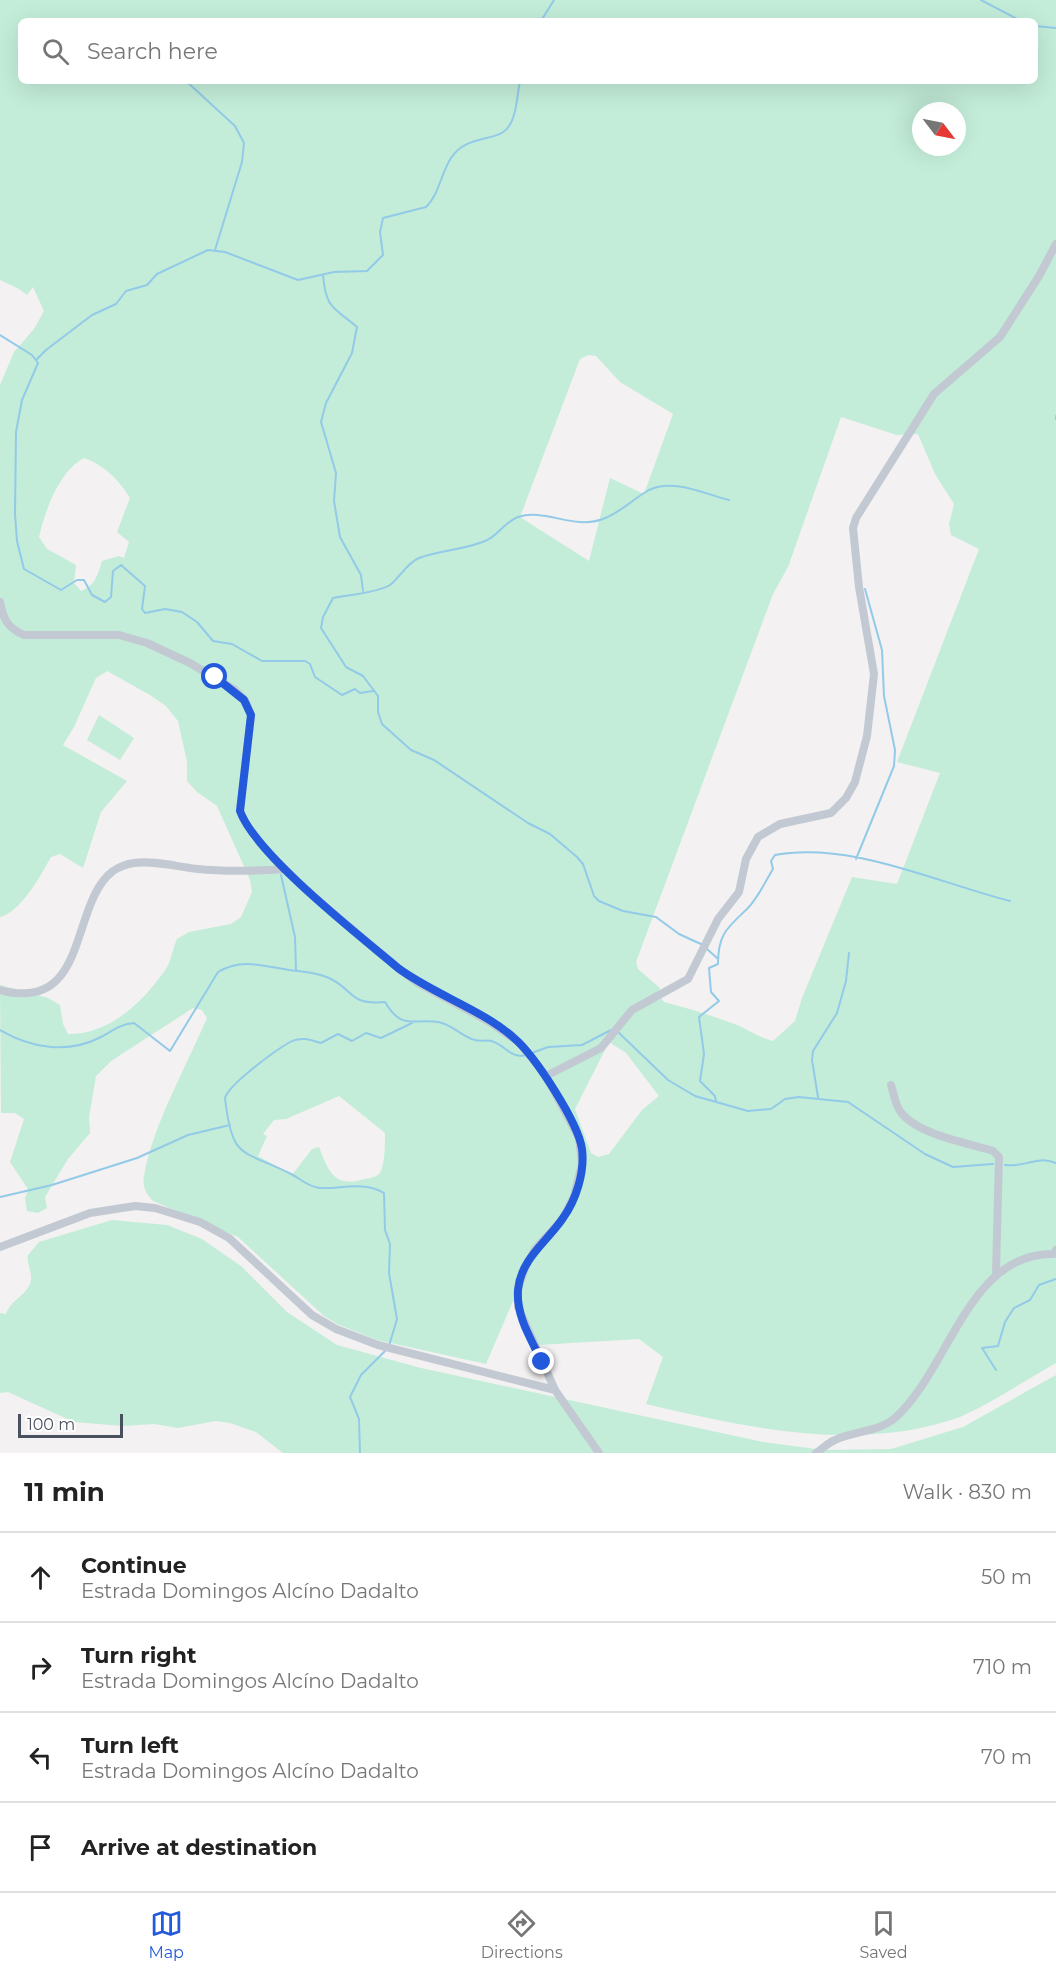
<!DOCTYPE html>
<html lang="en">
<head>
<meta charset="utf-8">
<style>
	body { margin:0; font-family:Montserrat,sans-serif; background:#f2f2f2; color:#222 }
	.compass { position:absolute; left:912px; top:102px; width:54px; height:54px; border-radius:50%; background:#fff; box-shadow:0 6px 24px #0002; rotate:122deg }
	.scale { position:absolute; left:18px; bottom:15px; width:105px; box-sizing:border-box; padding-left:6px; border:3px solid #4a515e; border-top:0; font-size:16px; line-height:21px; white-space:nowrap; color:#4a515e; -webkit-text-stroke:4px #fff; paint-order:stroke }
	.stop { position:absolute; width:18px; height:18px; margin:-14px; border:4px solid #235adb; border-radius:50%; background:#fff }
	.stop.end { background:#235adb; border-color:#fff; box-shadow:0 2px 6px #0008 }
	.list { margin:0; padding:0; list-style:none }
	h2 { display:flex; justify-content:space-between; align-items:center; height:78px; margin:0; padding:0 24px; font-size:26px }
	h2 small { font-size:20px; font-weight:400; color:#767676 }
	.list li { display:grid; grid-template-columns:39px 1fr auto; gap:18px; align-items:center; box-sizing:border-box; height:90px; padding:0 24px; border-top:2px solid #e0e0e0 }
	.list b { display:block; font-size:22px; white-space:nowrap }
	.list p { margin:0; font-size:20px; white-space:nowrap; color:#767676 }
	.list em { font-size:20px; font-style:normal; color:#767676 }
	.icon { flex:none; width:33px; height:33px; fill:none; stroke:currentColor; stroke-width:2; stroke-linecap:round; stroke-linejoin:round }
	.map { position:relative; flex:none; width:1056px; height:1453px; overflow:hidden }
	.search { position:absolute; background:#fff; box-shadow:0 6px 24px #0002; left:18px; right:18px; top:18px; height:66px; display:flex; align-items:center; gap:15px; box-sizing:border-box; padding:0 21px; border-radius:9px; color:#767676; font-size:22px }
	.sheet { height:438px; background:#fff }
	nav { display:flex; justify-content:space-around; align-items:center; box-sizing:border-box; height:84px; border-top:2px solid #e0e0e0; background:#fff; font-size:16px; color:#767676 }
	nav a { display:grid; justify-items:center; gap:3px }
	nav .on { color:#235adb }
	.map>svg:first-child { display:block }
</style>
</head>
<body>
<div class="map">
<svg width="1056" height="1453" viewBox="0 0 1056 1453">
	<rect width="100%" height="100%" fill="#f3f1f1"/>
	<path fill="#c3edd9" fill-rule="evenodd" d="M0,0H1056V1363C1024,1381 993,1402 960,1417C859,1453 748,1428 646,1404L663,1357L639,1339L538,1345L513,1301L486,1364L377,1340L337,1324L324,1316L238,1237L153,1201C146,1194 142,1186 144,1176C152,1127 187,1065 207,1018L202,1010L193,1008L111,1061L96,1076L89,1117L90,1133L68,1159L45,1197L47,1208L38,1213L27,1211L25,1199L28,1189L10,1162L24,1119L15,1113H1L0,985L48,998L60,1005L63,1024L68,1034C109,1035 143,1002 166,969C171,961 173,948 177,939L189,932L231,924L241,917L252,892L250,880L217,806L197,792L187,781V762L178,721L166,706L150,695L107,671L96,678L74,727L63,745L127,781L101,812L83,868L60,854L51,857C41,875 21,912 0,917V385L14,352L34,329L44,311L33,287L27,295L19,289L0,280ZM21,21H1035V81H21ZM921,111H957V147H921ZM588,355L596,356L620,382L673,414L644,494L610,478L589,561L520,517L580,359ZM841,417L897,435L918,434L935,474L954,504L949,524L951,535L979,549L897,762L940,773L897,884L852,877L802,998L795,1021L773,1041C757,1037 745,1027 729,1022C708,1014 686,1008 664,1002L658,994L660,988L638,969L636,962L773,594L788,567ZM84,458C103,464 120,481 130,498L117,532L129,542L124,558L119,556L102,561C98,574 95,586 81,591L74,583L76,565L47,549L39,537C45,511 59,471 84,458ZM609,1042L626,1053L659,1096L642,1110L609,1154L598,1157L591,1153L575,1109ZM339,1096L385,1133C385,1144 385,1161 381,1171C378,1177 371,1178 365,1179C334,1188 329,1172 319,1147L312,1149L292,1175L258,1156L267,1136L263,1134L274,1120L286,1119Z
		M99,715L134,738L120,760L87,740Z
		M112,1220L167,1225L202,1239L241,1266L287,1312L337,1345L421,1368L763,1442L824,1450L891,1449L963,1427L1056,1375V1453H283L256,1432L230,1423L216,1421L178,1428L154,1424L123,1426L74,1422L8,1392L0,1393V1313L6,1314C10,1301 25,1296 30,1284C34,1273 26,1265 28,1255L39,1242Z"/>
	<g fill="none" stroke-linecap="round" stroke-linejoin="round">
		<path stroke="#92cae8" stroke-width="2" d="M981,0L1021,21
			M541,21L554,0
			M1035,26L1056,28
			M186,81L235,126L244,143L242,162L215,250
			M323,275C326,310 334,307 357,327L352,353L326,403L321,422L336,473L334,501L340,537L361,575L363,591
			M0,335L32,355L38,363L22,400L16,432L15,514L17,541L24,569L61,590L77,580H84L92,595L105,602L111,597L113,571L121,565L145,586L142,609L145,613L165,609L182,612L197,622L213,641L232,644L262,661H305L310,664L315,677L342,695L355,689L360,693L373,691
			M36,360L46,350L92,315L116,304L126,291L147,285L157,274L208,250L225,252L298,280L334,272L367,271L383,255L380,232L383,218L426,207C439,195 441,173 451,158C467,133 499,143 509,126C517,114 517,95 520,81
			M1056,416V419
			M856,859L894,766L895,750L884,696L882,650L865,589
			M281,875L295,937L296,970
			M703,945L679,934L656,917L623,911L599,901L594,896L583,864L577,857L550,834L528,823L434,760L411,750L382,724L378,712V696L363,676L346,667L321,628L323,617L333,598C347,595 377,593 390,585C400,577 407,563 419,558C440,550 464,550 485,541C498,536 504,522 518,517C545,508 573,530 603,519C620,513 633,499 649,490C673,478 705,494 729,500
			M707,949L717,958
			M0,1030C31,1048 67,1054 99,1038C111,1032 120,1024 134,1023L170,1051L218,972C242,958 264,966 289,970C304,972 315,972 329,978C356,991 348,1005 385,1002C402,1031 413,1018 438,1022C452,1024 462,1037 475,1040C482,1042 488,1039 494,1042C507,1047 511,1059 527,1055
			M617,1031L668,1080L695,1096L748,1111L771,1109L785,1099L799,1097L848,1102L925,1154L953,1167L993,1164
			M532,1053L548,1047L582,1045L611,1030
			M818,1097L812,1060L813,1051L837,1013L846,981L849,953
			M716,1102L715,1096L700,1081L704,1054L699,1017L719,1001L711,992L709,968L718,964C718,934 727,928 747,909C758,898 765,882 773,869L771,861L775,855C851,841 938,883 1010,901
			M1005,1165C1024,1168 1037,1155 1056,1163
			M0,1197L52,1185L137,1158L188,1135L230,1125
			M389,1346L397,1319L389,1273L390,1244L385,1230L384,1193C364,1181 341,1189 320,1188C308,1187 301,1179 291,1174C241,1149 232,1160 225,1098C229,1084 276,1050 290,1042C301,1036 311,1040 321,1043L338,1034L352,1041L366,1033L381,1038L412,1023
			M996,1370L982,1348L998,1346L1005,1322L1014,1308L1030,1300L1039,1285L1056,1279
			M360,1453L359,1419L350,1397L361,1375L385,1351"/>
		<path stroke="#c3c9d2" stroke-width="8" d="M0,602C3,618 7,628 24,635H119L147,643L190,663L235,690L245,700L251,715L240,811C255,854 360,935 398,968L418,983L488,1021L520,1043L546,1076L579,1138L582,1164L574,1196L562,1220L535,1249L525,1268L518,1289V1307L555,1390L599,1453
			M0,990C90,1014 69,904 113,871C119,867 126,864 134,863C154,860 178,867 198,869C227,872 256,871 285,869
			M546,1076L601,1048L632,1010L688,979L718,919L739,892L746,859L758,837L780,824L831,813L846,798L855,782L867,736L874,674L859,587L853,528L856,518L934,394L1000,337L1039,276L1056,244
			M891,1085C894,1094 895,1104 900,1111C915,1134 968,1143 993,1151L999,1157L996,1273
			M0,1247L90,1213L135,1206L155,1208L200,1222L229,1238L312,1315L336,1329L378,1345L555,1390
			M816,1453C822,1449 828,1443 835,1440C854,1431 878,1432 895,1418C950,1369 968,1252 1054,1254L1056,1250"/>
	</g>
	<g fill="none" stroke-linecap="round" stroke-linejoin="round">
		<path stroke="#235adb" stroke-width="8" d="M215,677L244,700L251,715L240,811C256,855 359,935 398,968C433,994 483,1010 514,1038C535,1056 578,1122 582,1149C585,1172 576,1200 563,1218C547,1242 521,1258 518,1290C516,1316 531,1339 542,1362"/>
	</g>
</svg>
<svg class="compass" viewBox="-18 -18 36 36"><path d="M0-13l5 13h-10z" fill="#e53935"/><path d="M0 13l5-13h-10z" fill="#767676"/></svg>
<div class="scale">100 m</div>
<div class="stop" style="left:215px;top:677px"></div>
<div class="stop end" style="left:542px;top:1362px"></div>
<div class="search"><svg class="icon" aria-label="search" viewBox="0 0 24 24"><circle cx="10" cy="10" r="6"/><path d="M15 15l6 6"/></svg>Search here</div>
</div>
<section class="sheet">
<h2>11 min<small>Walk · 830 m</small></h2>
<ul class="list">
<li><svg class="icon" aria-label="ahead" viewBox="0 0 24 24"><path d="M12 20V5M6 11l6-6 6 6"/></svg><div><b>Continue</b><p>Estrada Domingos Alcíno Dadalto</p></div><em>50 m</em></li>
<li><svg class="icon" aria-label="right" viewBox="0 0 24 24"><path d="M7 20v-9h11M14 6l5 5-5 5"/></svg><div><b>Turn right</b><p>Estrada Domingos Alcíno Dadalto</p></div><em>710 m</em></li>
<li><svg class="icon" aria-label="left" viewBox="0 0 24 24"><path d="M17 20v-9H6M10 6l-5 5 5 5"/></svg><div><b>Turn left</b><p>Estrada Domingos Alcíno Dadalto</p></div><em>70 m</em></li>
<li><svg class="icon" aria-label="arrive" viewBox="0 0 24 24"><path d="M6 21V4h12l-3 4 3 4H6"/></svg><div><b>Arrive at destination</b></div></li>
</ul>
</section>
<nav>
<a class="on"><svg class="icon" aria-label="map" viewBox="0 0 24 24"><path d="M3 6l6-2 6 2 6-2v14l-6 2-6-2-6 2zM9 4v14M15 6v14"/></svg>Map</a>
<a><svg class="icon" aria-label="directions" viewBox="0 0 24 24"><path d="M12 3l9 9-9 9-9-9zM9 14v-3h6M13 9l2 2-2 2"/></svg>Directions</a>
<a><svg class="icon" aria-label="saved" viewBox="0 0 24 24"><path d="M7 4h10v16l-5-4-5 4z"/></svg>Saved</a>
</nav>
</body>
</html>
